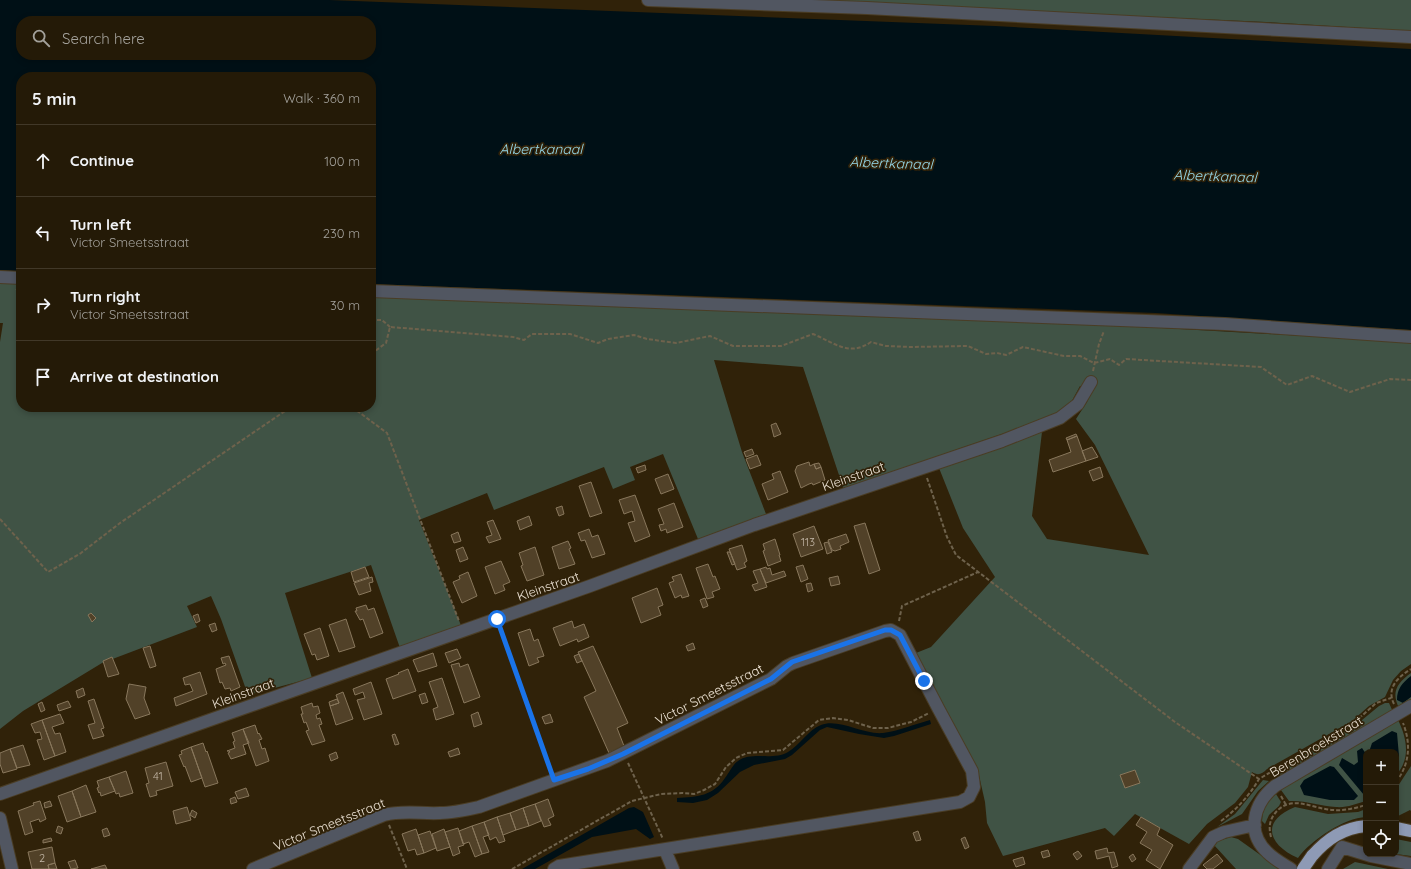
<!DOCTYPE html>
<html lang="en">
<head>
<meta charset="utf-8">
<style>
	body { margin:0; font-family:Quicksand,sans-serif; background:#2c2311; color:#f1f3f6 }
	.controls { position:absolute; right:12px; bottom:12px; display:grid; overflow:hidden; border-radius:8px; box-shadow:0 2px 6px #0003 }
	.controls button { width:36px; height:36px; display:grid; place-items:center; padding:0; border:0; border-bottom:1px solid #413828; background:#241a07; color:#f1f3f6; font:20px sans-serif }
	.stop { position:absolute; width:12px; height:12px; margin:-9px; border:3px solid #1a73e8; border-radius:50%; background:#fff }
	.stop.end { background:#1a73e8; border-color:#fff; box-shadow:0 1px 4px #0008 }
	.list { margin:0; padding:0; list-style:none }
	h2 { display:flex; justify-content:space-between; align-items:center; height:52px; margin:0; padding:0 16px; font-size:17px }
	h2 small { font-size:13px; font-weight:400; color:#a3a19b }
	.list li { display:grid; grid-template-columns:26px 1fr auto; gap:12px; align-items:center; box-sizing:border-box; height:72px; padding:0 16px; border-top:1px solid #413828 }
	.list b { display:block; font-size:15px; white-space:nowrap }
	.list p { margin:0; font-size:13px; white-space:nowrap; color:#a3a19b }
	.list em { font-size:13px; font-style:normal; color:#a3a19b }
	.icon { flex:none; width:22px; height:22px; fill:none; stroke:currentColor; stroke-width:2; stroke-linecap:round; stroke-linejoin:round }
	.map { position:relative; flex:none; width:1411px; height:869px; overflow:hidden }
	.search { position:absolute; background:#241a07; box-shadow:0 2px 6px #0003; left:16px; top:16px; width:360px; height:44px; display:flex; align-items:center; gap:10px; box-sizing:border-box; padding:0 14px; border-radius:16px; color:#a3a19b; font-size:15px }
	.panel { position:absolute; background:#241a07; box-shadow:0 2px 6px #0003; left:16px; top:72px; width:360px; height:340px; border-radius:16px }
	.map>svg:first-child { display:block }
</style>
</head>
<body>
<div class="map">
<svg width="1411" height="869" viewBox="0 0 1411 869">
	<rect width="100%" height="100%" fill="#302209"/>
	<path fill="#405345" d="M775,0H1411V31L1266,22Z
		M0,283L21,284V407H371V296L1145,327L1411,342V664L1401,671L1393,680L1385,697L1369,706L1352,721L1267,769C1262,774 1258,776 1252,772L1248,787L1235,803L1207,824L1189,844L1135,814L1114,836L1105,828L1003,856L987,823L985,802L978,771L916,653L931,647L995,577L963,528L939,468L1042,432L1032,516L1047,539L1149,555L1095,445L1076,419L1087,402L1093,388L1080,386L1068,408L1055,416L955,450L844,490L803,367L714,360L742,452L766,514L698,539L663,454L630,467L635,480L613,489L604,467L494,510L487,493L419,520L462,628L400,648L371,565L285,593L312,678L248,695L221,619L211,596L187,606L197,627L102,663L23,711L0,729V342L3,323H0Z
		M1411,673V700L1399,708C1391,692 1397,683 1411,673Z
		M1385,703H1389L1393,712L1291,770L1274,778L1273,774L1276,771L1356,725L1379,706Z
		M1398,720C1407,738 1411,759 1396,775V752H1366V801C1356,804 1346,808 1336,807C1320,806 1305,800 1289,801L1281,790L1296,780Z
		M1411,766V811L1410,810L1396,817V789Z
		M1263,780L1269,781L1258,791L1242,814L1217,827L1235,814Z
		M1276,794L1281,802L1279,806L1269,815L1265,824L1262,821C1263,808 1266,803 1276,794Z
		M1295,807L1328,814L1358,812L1366,809V817C1344,818 1311,840 1298,858C1268,845 1260,821 1295,807Z
		M1231,837L1238,839L1280,869H1236L1214,845L1218,841Z
		M1396,839L1411,842V856L1396,854Z
		M1355,862L1388,869H1343Z"/>
	<path fill="#001016" fill-rule="evenodd" d="M0,0H329L995,26L1411,49V330L1156,313L371,284V77H21V271L0,270ZM21,21H371V55H21Z
		M1411,676V697L1403,703L1397,700C1397,689 1402,683 1411,676Z
		M930,720L931,724L894,736L884,738L859,734L827,727L820,730L792,755L785,759L754,765L740,772L718,793L707,800L693,803L677,802V798C697,797 713,796 725,778C729,773 733,764 738,761C752,751 773,761 788,752C800,745 808,730 821,725C839,718 863,735 883,733C899,731 915,724 930,720Z
		M1392,731L1397,733L1399,756L1396,764V752H1371L1370,749L1372,743Z
		M1362,748L1366,754V793L1364,795L1339,765L1342,758L1354,765L1358,762L1357,751Z
		M1330,766L1334,767L1358,796L1354,800H1330L1304,795L1300,786L1304,780Z
		M634,807L643,812L654,837L650,839L636,829L592,837L535,869H522L629,808Z"/>
	<path fill="#514128" stroke="#88775c" d="M776,423L781,434L774,437L771,425Z
		M1076,434L1077,436L1067,440L1066,438Z
		M1077,436L1086,461L1053,472L1049,460L1071,452L1067,440Z
		M1092,447L1098,457L1086,461L1082,451Z
		M752,449L754,454L746,457L744,452Z
		M757,455L761,465L750,469L746,459Z
		M809,462L810,466L814,464L816,469L821,467L825,480L813,485L812,483L809,484L801,488L795,471L797,466Z
		M819,463L821,467L816,469L814,464Z
		M645,465L646,470L638,473L636,468Z
		M1100,467L1103,477L1093,481L1089,471Z
		M780,471L788,492L768,500L762,484L774,479L772,474Z
		M668,474L674,489L661,494L655,479Z
		M591,482L602,513L590,517L579,486Z
		M635,495L650,536L635,542L628,523L635,521L632,511L624,514L619,500Z
		M674,503L683,527L667,533L666,529L661,531L659,525L664,524L658,509Z
		M562,506L564,514L559,516L556,508Z
		M529,516L532,525L520,530L517,521Z
		M493,520L501,539L489,543L486,537L492,535L487,522Z
		M865,523L880,570L869,574L854,526Z
		M814,526L823,549L801,557L793,534Z
		M589,529L592,537L598,535L605,554L592,558L585,540L581,541L578,533Z
		M458,532L461,541L454,543L451,535Z
		M846,534L849,542L840,546L841,549L835,551L832,550L828,540Z
		M775,539L780,555H779L781,561L768,566L763,551L765,550L763,544Z
		M568,541L571,548L569,549L575,564L559,569L552,547Z
		M828,542L832,552L827,554L824,543Z
		M742,545L747,561L744,563L746,567L737,570L729,549Z
		M463,547L468,559L460,562L456,550Z
		M535,547L544,575L527,581L521,566L523,565L519,553Z
		M727,552H730L735,564L732,565Z
		M501,561L510,582L503,585L505,590L495,594L485,567Z
		M708,564L713,577L715,576L720,589L712,592L714,597L707,599L696,568Z
		M803,565L808,579L801,582L796,567Z
		M365,567L369,577L354,582L351,572Z
		M766,567L767,569L770,568L772,575L784,571L786,576L766,583L760,569Z
		M760,569L767,587L755,591L752,585L758,583L753,571Z
		M468,572L477,596L462,603L453,582L460,579L459,576Z
		M681,574L689,596L682,598L681,595L675,598L669,583L674,581L672,577Z
		M838,576L840,584L831,586L829,578Z
		M372,577L373,582L369,583L371,591L359,595L354,583Z
		M811,583L813,590L808,592L806,584Z
		M657,588L663,605L658,607L661,615L641,623L632,598Z
		M705,598L708,606L703,608L700,600Z
		M366,605L368,610L374,608L383,633L370,638L363,619L360,620L355,611H357L356,608Z
		M91,613L96,618L92,622L88,615Z
		M198,614L200,621L196,623L193,616Z
		M346,619L355,647L339,652L329,625Z
		M572,621L574,628L584,624L589,637L578,642L577,639L560,646L553,628Z
		M215,623L217,630L212,632L209,625Z
		M320,628L329,656L317,660L315,654L312,655L304,634Z
		M530,629L534,641L538,639L544,656L537,658L539,662L529,666L518,633Z
		M693,643L695,649L688,651L686,646Z
		M150,646L156,666L150,668L143,648Z
		M593,646L628,723L617,728L624,746L609,753L584,697L596,691L578,652Z
		M457,649L461,658L449,663L445,653Z
		M433,653L437,666L418,672L413,660Z
		M579,654L582,661L577,663L574,656Z
		M229,656L240,687L231,691L230,688L225,689L222,682L220,683L216,669L226,665L225,663L223,664L221,658Z
		M112,657L119,674L108,677L103,661Z
		M459,663L460,667L468,664L480,697L464,703L451,665Z
		M408,669L416,691L393,699L386,679L399,674L398,673Z
		M200,672L207,694L176,706L174,698L193,691L190,684L185,685L183,678Z
		M442,678L454,714L436,720L433,709L438,707L429,682Z
		M371,682L382,714L364,720L357,700L365,698L363,692L355,695L353,689Z
		M129,684L146,687L144,698L150,714L135,719L126,699Z
		M83,688L85,695L78,698L76,691Z
		M343,692L353,719L336,725L330,706L339,703L336,695Z
		M425,693L428,702L422,704L419,695Z
		M94,699L104,728L101,729L104,736L93,739L88,725L95,723L88,701Z
		M337,699L339,703L330,706L329,702Z
		M68,701L71,707L59,711L57,705Z
		M42,702L45,710L41,712L38,704Z
		M312,703L313,707L318,706L320,713L316,715L317,719L320,718L322,724L319,725L325,741L312,745L306,731L309,730L306,722L304,723L301,714H303L301,707Z
		M478,712L482,724L474,727L471,715Z
		M60,714L64,723L52,727L55,734L60,733L66,752L55,756L42,720Z
		M550,714L553,722L545,724L542,717Z
		M42,720L55,756L44,760L37,740L42,739L40,732L35,733L31,724Z
		M255,725L258,734L259,733L262,739L259,740L262,749L265,748L269,761L256,766L243,729Z
		M243,729L249,743L243,745L246,754L231,759L228,753L230,752L229,751H227L235,748L233,742L235,741L232,733Z
		M395,734L399,744L395,745L392,735Z
		M203,743L206,752L207,751L218,783L205,787L191,747Z
		M23,745L30,765L17,768L10,749Z
		M191,747L202,778L191,782L185,766L184,767L179,755L182,754L181,751Z
		M458,748L460,754L450,757L448,752Z
		M10,749L17,769L3,773L0,764V753Z
		M336,752L338,758L331,761L329,755Z
		M166,762L173,786L156,791L157,795L150,797L146,784L149,783L145,768Z
		M1135,770L1140,783L1125,788L1120,775Z
		M126,771L133,793L120,797L119,793L116,794L109,777Z
		M109,777L115,791L101,796L100,792L99,793L97,788L99,787L97,781Z
		M86,785L96,812L81,817L72,791Z
		M246,788L249,796L238,799L235,792Z
		M72,791L81,817L67,822L58,796Z
		M235,797L237,802L231,804L230,799Z
		M548,799L554,816L548,819L551,825L544,827L535,804Z
		M40,801L46,819L40,822L39,819L30,822L33,832L25,835L18,811L34,805L33,803Z
		M50,801L52,806L45,808L44,803Z
		M535,804L541,821L529,826L523,808Z
		M187,807L191,820L176,824L173,811Z
		M523,808L529,826L516,830L510,813Z
		M192,810L197,813L195,818L190,815Z
		M510,813L516,830L503,835L497,817Z
		M497,817L505,841L499,843L496,837L490,840L484,822Z
		M1141,817L1160,828L1157,835L1173,845L1160,869L1146,860L1152,850L1140,843L1147,832L1136,825Z
		M484,822L489,835L483,837L489,852L482,854L472,826Z
		M58,826L63,828L61,834L56,832Z
		M472,826L482,854L475,857L469,842L463,844L459,831Z
		M107,828L110,835L104,837L102,830Z
		M458,828L464,845L458,847L460,853L453,856L445,832Z
		M416,829L424,853L417,855L415,849L408,851L402,834Z
		M444,829L450,847L437,851L432,834Z
		M430,831L436,848L424,853L418,835Z
		M918,831L921,840L916,841L913,833Z
		M965,837L969,847L965,849L961,839Z
		M51,838L52,841L43,843V840Z
		M52,847L55,863L48,865L49,869H32L28,852Z
		M1107,848L1108,853L1114,852L1118,866L1112,868L1109,856L1097,859L1095,851Z
		M1048,850L1050,856L1043,858L1041,852Z
		M1078,851L1082,856L1077,860L1073,854Z
		M1133,854L1136,859L1132,862L1129,857Z
		M1217,854L1223,861L1213,869H1207L1203,865Z
		M1023,857L1025,864L1016,867L1013,860Z
		M75,860L78,868L71,869L68,862Z
		M55,863L57,869H49L48,865Z
		M105,865L107,869H91Z"/>
	<g fill="none" stroke-linecap="round" stroke-linejoin="round">
		<defs>
			<path id="minor" d="M648,0L867,8L1411,37
				M0,277L21,278
				M371,291L1225,324L1411,337
				M0,794L590,586L754,525L1002,441L1060,418L1078,404L1091,382
				M0,818L12,869
				M665,850L673,869
				M253,869L384,815C403,810 421,814 440,813C453,813 466,810 479,807L607,761L771,679L787,666L793,663L885,631L891,630L900,635L938,708L972,771L974,787L969,797L960,802L559,866L554,869
				M1189,869L1213,837L1224,832L1255,825
				M1291,869C1283,864 1274,859 1268,853C1245,832 1254,803 1275,786L1411,706
				M1328,869L1342,847L1371,856L1411,864"/>
			<path id="highway" d="M1396,828L1411,831
				M1312,856C1327,839 1343,828 1366,826"/>
		</defs>
		<use href="#minor" stroke="#4a3d25" stroke-width="14"/>
		<use href="#highway" stroke="#4a3d25" stroke-width="14"/>
		<path stroke="#6e624c" stroke-width="2" stroke-dasharray="4 2" stroke-linecap="butt" d="M16,289L21,293
			M371,320H382L390,327
			M371,354L386,343L390,327L513,337L524,340L532,334H570L598,343L608,339L634,335L647,339L676,343L710,336L733,346H781L813,334C835,343 849,357 871,342L886,346L911,347L968,346L986,354L997,353L1006,355L1023,347L1064,356H1080L1094,363L1110,359L1119,365L1126,359L1261,367L1287,385L1312,376L1350,392L1390,379L1411,380
			M1093,371L1099,344L1104,331
			M352,407L387,433L459,621
			M927,478L947,537L956,555L1175,722L1259,779
			M0,519L48,572L81,553L120,523L291,407
			M899,621L902,606L978,572
			M501,629L550,770
			M1394,704C1386,688 1398,677 1411,669
			M628,763L663,839
			M1396,782C1410,764 1411,743 1403,723
			M1281,796L1286,805
			M1221,821C1237,809 1249,796 1259,779L1353,724L1376,703L1391,698
			M389,825L407,869
			M1271,837C1269,829 1269,823 1273,816C1289,792 1312,809 1333,810C1344,811 1356,808 1366,805
			M512,869L632,801L661,794L682,793L694,794L704,790L715,784L726,767L736,758L747,753L783,750L819,720L833,718L848,720L873,728H888L911,722L929,713"/>
		<use href="#minor" stroke="#515661" stroke-width="12"/>
		<use href="#highway" stroke="#8e9ab5" stroke-width="12"/>
		<defs>
			<path id="highway-bridge" d="M1303,869L1312,856"/>
		</defs>
		<use href="#highway-bridge" stroke="#4a3d25" stroke-width="14" stroke-linecap="butt"/>
		<use href="#highway-bridge" stroke="#8e9ab5" stroke-width="12"/>
	</g>
	<g fill="none" stroke-linecap="round" stroke-linejoin="round">
		<path stroke="#1a73e8" stroke-width="5" d="M497,619L554,780L588,769L623,754L771,679L787,666L792,662L885,630H891L900,635L924,681"/>
	</g>
	<g text-anchor="middle" dominant-baseline="central" stroke-width="3.5" stroke-linejoin="round" paint-order="stroke">
		<g font-size="11" fill="#c4b8a8">
			<text x="808" y="542">113</text>
			<text x="158" y="776">41</text>
			<text x="42" y="858">2</text>
		</g>
		<g font-size="13" fill="#eae0d2" stroke="#302209">
			<text transform="translate(853 476) rotate(-19)">Kleinstraat</text>
			<text transform="translate(548 586) rotate(-19)">Kleinstraat</text>
			<text transform="translate(243 693) rotate(-20)">Kleinstraat</text>
			<text transform="translate(709 694) rotate(-27)">Victor Smeetsstraat</text>
			<text transform="translate(1316 746) rotate(-31)">Berenbroekstraat</text>
			<text transform="translate(329 824) rotate(-22)">Victor Smeetsstraat</text>
		</g>
		<g font-size="14" font-style="italic" fill="#96d9eb" stroke="#302209">
			<text x="541" y="149">Albertkanaal</text>
			<text transform="translate(891 163) rotate(2)">Albertkanaal</text>
			<text transform="translate(1215 176) rotate(2)">Albertkanaal</text>
		</g>
	</g>
</svg>
<div class="controls">
<button>+</button>
<button>−</button>
<button><svg class="icon" aria-label="locate" viewBox="0 0 24 24"><circle cx="12" cy="12" r="6"/><path d="M12 2v4M12 18v4M2 12h4M18 12h4"/></svg></button>
</div>
<div class="stop" style="left:497px;top:619px"></div>
<div class="stop end" style="left:924px;top:681px"></div>
<div class="search"><svg class="icon" aria-label="search" viewBox="0 0 24 24"><circle cx="10" cy="10" r="6"/><path d="M15 15l6 6"/></svg>Search here</div>
<section class="panel">
<h2>5 min<small>Walk · 360 m</small></h2>
<ul class="list">
<li><svg class="icon" aria-label="ahead" viewBox="0 0 24 24"><path d="M12 20V5M6 11l6-6 6 6"/></svg><div><b>Continue</b></div><em>100 m</em></li>
<li><svg class="icon" aria-label="left" viewBox="0 0 24 24"><path d="M17 20v-9H6M10 6l-5 5 5 5"/></svg><div><b>Turn left</b><p>Victor Smeetsstraat</p></div><em>230 m</em></li>
<li><svg class="icon" aria-label="right" viewBox="0 0 24 24"><path d="M7 20v-9h11M14 6l5 5-5 5"/></svg><div><b>Turn right</b><p>Victor Smeetsstraat</p></div><em>30 m</em></li>
<li><svg class="icon" aria-label="arrive" viewBox="0 0 24 24"><path d="M6 21V4h12l-3 4 3 4H6"/></svg><div><b>Arrive at destination</b></div></li>
</ul>
</section>
</div>
</body>
</html>
